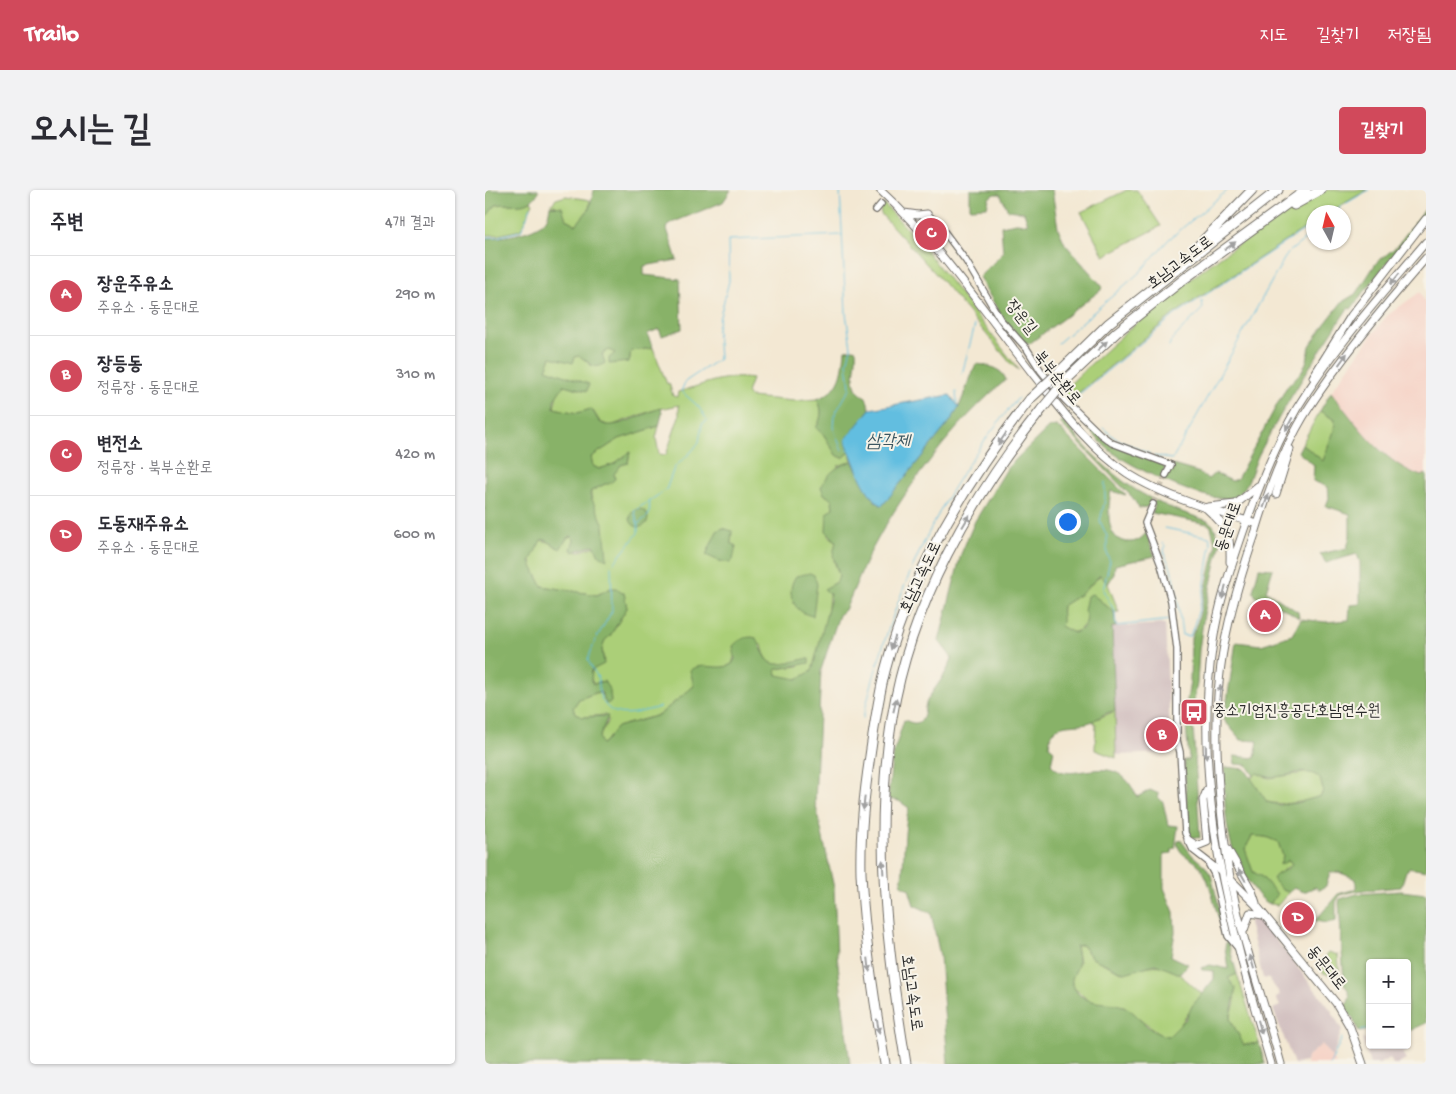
<!DOCTYPE html>
<html lang="ko">
<head>
<meta charset="utf-8">
<style>
	body { margin:0; font-family:"Gochi Hand","Poor Story",sans-serif; background:#f2f2f3; color:#2b2b33 }
	.controls { position:absolute; right:15px; bottom:15px; display:grid; overflow:hidden; border-radius:5px; box-shadow:0 1px 4px #0004 }
	.controls button { width:45px; height:45px; display:grid; place-items:center; padding:0; border:0; border-bottom:1px solid #e1e1e2; background:#fff; color:#2b2b33; font:25px sans-serif }
	.compass { position:absolute; left:821px; top:15px; width:45px; height:45px; border-radius:50%; background:#fff; box-shadow:0 1px 4px #0004; rotate:352deg }
	.you { position:absolute; left:582px; top:331px; width:18px; height:18px; margin:-12px; border:4px solid #fff; border-radius:50%; background:#1a73e8; box-shadow:0 0 0 8px #1a73e833 }
	.badge { display:grid; place-items:center; width:32px; height:32px; border-radius:50%; background:#d1495b; color:#fff; font-size:16px; font-weight:700 }
	.pin { position:absolute; translate:-50% -50%; border:2px solid #fff; box-shadow:0 1px 5px #0006 }
	.list { margin:0; padding:0; list-style:none }
	h2 { display:flex; justify-content:space-between; align-items:center; height:65px; margin:0; padding:0 20px; font-size:21px }
	h2 small { font-size:16px; font-weight:400; color:#7c7c81 }
	.list li { display:grid; grid-template-columns:32px 1fr auto; gap:15px; align-items:center; box-sizing:border-box; height:80px; padding:0 20px; border-top:1px solid #e1e1e2 }
	.list b { display:block; font-size:19px; white-space:nowrap }
	.list p { margin:0; font-size:16px; white-space:nowrap; color:#7c7c81 }
	.list em { font-size:16px; font-style:normal; color:#7c7c81 }
	.map { position:relative; flex:none; width:941px; height:874px; overflow:hidden; border-radius:5px }
	header { display:flex; align-items:center; gap:30px; box-sizing:border-box; height:70px; padding:0 25px; background:#d1495b; color:#fff }
	header strong { font-size:24px }
	nav { display:flex; gap:28px; margin-inline-start:auto; font-size:18px }
	.intro { display:flex; align-items:center; justify-content:space-between; box-sizing:border-box; height:120px; padding:0 30px }
	h1 { margin:0; font-size:35px }
	.button { padding:12px 22px; border-radius:5px; background:#d1495b; color:#fff; font-size:18px; font-weight:700 }
	main { display:flex; gap:30px; padding:0 30px }
	aside { flex:1; background:#fff; border-radius:5px; box-shadow:0 1px 4px #0004 }
	.map>svg:first-child { display:block }
</style>
</head>
<body>
<header>
<strong>Trailo</strong>
<nav><a>지도</a><a>길찾기</a><a>저장됨</a></nav>
</header>
<div class="intro"><h1>오시는 길</h1><a class="button">길찾기</a></div>
<main>
<aside>
<h2>주변<small>4개 결과</small></h2>
<ul class="list">
<li><span class="badge">A</span><div><b>장운주유소</b><p>주유소 · 동문대로</p></div><em>290 m</em></li>
<li><span class="badge">B</span><div><b>장등동</b><p>정류장 · 동문대로</p></div><em>310 m</em></li>
<li><span class="badge">C</span><div><b>변전소</b><p>정류장 · 북부순환로</p></div><em>420 m</em></li>
<li><span class="badge">D</span><div><b>도동재주유소</b><p>주유소 · 동문대로</p></div><em>600 m</em></li>
</ul>
</aside>
<div class="map">
<svg width="941" height="874" viewBox="0 0 941 874">
	<rect width="100%" height="100%" fill="#f7f3e8"/>
	<filter id="ink" filterUnits="userSpaceOnUse"><feTurbulence type="fractalNoise" baseFrequency=".02" numOctaves="2"/><feDisplacementMap in="SourceGraphic" scale="10" xChannelSelector="R" yChannelSelector="G"/><feConvolveMatrix kernelMatrix="1 2 1 2 8 2 1 2 1" color-interpolation-filters="sRGB"/></filter>
	<filter id="wash" filterUnits="userSpaceOnUse"><feTurbulence type="fractalNoise" baseFrequency=".0096" numOctaves="4" result="noise"/><feDisplacementMap in="SourceGraphic" scale="20" xChannelSelector="R" yChannelSelector="G"/><feGaussianBlur stdDeviation="1.12" result="paint"/><feColorMatrix in="noise" values="0 0 0 0 0 0 0 0 0 0 0 0 0 0 0 0 0 1.4 0 .05"/><feComposite in="paint" operator="in"/></filter>
	<g filter="url(#wash)">
		<rect width="100%" height="100%" fill="#f3e8d3"/>
		<path fill="#f6d1c5" d="M935,102L941,115V284L936,286L920,281L882,247L846,202L894,135L903,125Z
			M837,854L851,874H821L822,867Z"/>
		<path fill="#d1bfbf" d="M680,434L686,563L631,565L627,437Z
			M765,726H770L777,732L846,820L857,840L847,868L837,854L822,867L821,872L809,874L788,819L795,816L791,808L795,804L784,789L778,788L764,733Z
			M877,849L885,850V855H922V851L924,850L925,860L917,862L921,870L913,874H908L905,868L894,874H885Z"/>
		<path fill="#abcf78" stroke="#6b7d52" d="M642,0H652L676,36L619,66L596,22Z
			M839,0H882L845,22H828V33L689,124L586,209L579,203L582,197C658,122 746,53 839,0Z
			M81,6L105,10L104,19L91,35L81,29L70,15L65,16L71,9Z
			M46,11L48,13L36,40L13,45H0V28L11,15C26,13 32,16 46,11Z
			M399,14L437,55L534,180L526,174L459,93L396,24L395,18Z
			M168,158L182,194L184,193L188,206L192,207L193,202C218,195 239,184 267,189L262,203L265,207L309,211L332,209C338,219 337,228 331,238L339,245L351,265L358,268L365,262L367,271L353,276L339,304L347,310L348,318L342,323L344,346L351,351L349,371L354,385L352,392L344,397C345,425 335,454 327,481C317,490 305,492 292,485L291,479L314,476L321,469C311,471 292,479 284,471C280,467 278,460 277,455L250,464L247,474C238,480 221,478 210,477L209,496L174,525L132,537L117,555L114,548L123,530L120,525L97,527L90,523L88,518L94,509L114,502L117,506L116,491L109,494C100,483 111,476 119,470L117,459L120,449L125,446L142,418L139,403L126,398L112,405L57,396C46,376 40,370 56,350L68,353L72,358L83,347L87,346L89,350L86,359L93,362L111,356L115,326C110,320 105,308 106,301L120,294L136,275L143,273L145,262L129,274L114,279L108,276L106,267L134,249L174,236L171,248L174,264L181,265L194,226V215L166,221L125,236L115,232L107,219L92,223L69,218L72,204L79,195L98,200L61,179L66,167L94,165L107,176L117,167L119,161L126,160L130,163L129,166L145,169V161Z
			M835,221L850,230L849,241L838,271L817,254Z
			M616,385L623,394L634,422H629L612,408C605,422 596,456 576,436L577,416L596,404Z
			M630,521L631,568L610,560L611,534L607,531Z
			M827,582L835,588L838,600L836,606C818,612 800,616 782,612L765,589L772,583L784,588Z
			M767,646L781,647L793,652L798,666L795,674L804,670L807,674L797,681V700L804,702L793,715L785,714L792,704L777,687L768,682L760,659Z
			M597,755L607,768L639,783C682,768 685,776 717,804L690,842L684,846H677L639,816L615,814L603,810L588,797L586,790L594,772L591,756Z
			M843,762L853,765L855,787L838,783L837,777Z
			M752,784L774,853L759,855L745,829L750,812L743,788Z"/>
		<path fill="#88b268" stroke="#5a6e4a" d="M0,0H53V2C45,20 27,12 11,15L0,28Z
			M109,0H246L238,12L184,34L182,39L192,70L159,76V85L195,89L197,139L177,146L174,139L162,144L168,158L146,161L144,172L124,174V168L130,163L124,160L117,164L120,173C109,182 104,171 94,166L90,167L88,173L66,167L61,179L104,194L102,201L79,195L69,210V218L92,223L106,219C110,222 111,229 115,232C127,243 162,221 176,218L177,224L174,236L134,249L106,267L108,276L114,279L129,274L145,262L143,273L136,275L129,284L130,289L124,294H120L106,301L105,305L119,335L122,369L114,365L109,355L88,362L86,359L89,350L87,346L83,347L75,359L61,350H56L45,372L57,396L112,405L126,398H131L139,403L142,418L125,446L120,450L117,459L119,474L107,480L106,491L109,494L119,491L125,501L126,512L121,514L116,502H113L94,509L88,518L90,523L97,527L123,526L114,548L117,555L132,537L174,525L209,496L205,480C217,471 235,482 247,474L250,469L248,456C253,450 263,445 271,448C276,455 277,462 282,469C291,481 313,468 324,469V473L291,479L292,485L312,489L327,481L345,411V404L339,399L352,392L354,385L348,365L351,351L341,341L342,323L348,318L347,310L339,304L336,297C344,282 351,277 367,271L389,310L397,316L467,229L474,217L491,174C503,175 517,178 521,190C471,231 421,297 390,354C378,375 370,398 360,420L354,425L336,480L330,612L349,698L352,766L365,874H0V48C16,48 54,43 62,28C64,24 64,20 65,16L77,17L81,29L91,35L104,19Z
			M485,0H567L573,38L580,54L617,96L616,100L544,154L539,153L517,127L494,87L518,63L516,36L531,33L543,34L539,22L523,20L515,4H509L504,8L502,17L485,18Z
			M941,18V23L866,119L863,118C832,165 800,214 774,264C768,276 764,297 753,305C732,321 647,277 627,262C617,255 609,244 600,235L627,254L677,275L680,278L678,285L683,287L688,275L715,283L723,289L730,283L747,291L752,289L801,198L818,180L822,170L825,156L839,135L857,112L872,103L891,73L911,57Z
			M368,159L371,160C373,177 361,198 381,207L385,219L361,250L365,262L358,268L351,265L339,245L331,238C337,228 338,219 332,209C356,200 358,183 360,160Z
			M846,202C871,234 897,272 936,286L941,284V681L925,678L921,681L916,697L871,701L855,705L851,712V731L842,733L830,731L853,704L871,699V689L853,682L845,683L841,696L835,700L830,697L819,702L809,698L804,702L797,700L788,689C792,681 802,682 807,674L804,670L795,675L798,666L793,652L781,647L767,646L760,659L768,682L777,687L792,704L785,714C776,710 772,703 766,695C741,662 738,618 740,577L760,579L782,612L794,615L812,613L836,606L838,600L835,588C814,572 796,596 772,583L769,586L762,575L750,574L749,566L770,568L773,551L756,550L739,530L751,452L776,455L807,445L816,429L840,432L864,430L865,415L875,414V372L872,364L841,373L835,364L862,358L865,346V324L841,316L844,308L843,297L828,291L829,275L813,262L817,254L838,271L849,241L850,230L835,221Z
			M578,231C604,261 629,290 665,308C683,318 703,324 723,331L728,335L736,351L719,424L714,460L712,494L707,520L715,648L706,647L703,637L699,570H704L700,524L705,491L706,448L713,431L731,356L726,337L723,334L667,323L670,315L666,312L662,317L654,318L648,308L575,233Z
			M572,236L641,305L626,301C623,317 619,353 645,352C652,352 657,348 661,343L670,366L630,375L629,384L623,394L615,385L596,404L577,416C575,423 579,428 576,436L589,443C600,439 605,431 599,421L602,406L607,404L629,422L631,437H627L630,521C621,522 615,527 608,531C591,539 566,526 564,556L569,560L566,574C586,600 629,553 652,607L665,600L674,604L673,607L678,612L683,635L693,636L690,658L687,659V663L679,664V698L689,722L690,742L686,766L703,774L695,784L670,774L640,783L607,768L597,755L591,756C591,762 594,769 593,775C591,782 584,789 588,796C600,819 624,809 640,817C655,824 663,845 684,846L701,829L707,816L729,789V781L717,780L716,778L725,775L743,779L740,757L742,749L752,784L743,788L751,799L745,829L759,855L774,853L780,874H463L455,766L446,723L429,715L424,699L416,695C420,671 418,639 424,618L414,611L403,609L407,568L419,530C423,531 429,535 434,532C442,527 438,518 442,511C450,496 462,485 467,468L454,451L476,364L490,331L523,277L564,237Z
			M145 328a9 9 0 1 1 18 0a9 9 0 1 1-18 0Z
			M238,338L247,341L246,353L251,356L248,370L245,373L234,371L221,365L232,341Z
			M774,378L788,379L781,401L813,422L814,428L800,419L771,407L768,401Z
			M325,383L329,385L332,394L328,426C308,423 300,402 311,386Z
			M695,649L707,665L720,676L726,685L738,733L736,734C728,715 727,694 716,678C709,667 695,668 692,653Z
			M916,701L941,704V833L922,842V773H885V840L874,842L868,828L859,818C867,808 866,804 859,794L854,712L855,709L872,704Z"/>
		<path fill="#62bee0" stroke="#467486" d="M465,205L474,217L467,229L397,316C376,301 370,272 360,250L385,219Z"/>
		<g fill="none" stroke-linecap="round" stroke-linejoin="round">
			<path stroke="#62bee0" stroke-width="1" d="M355,0L361,123L366,158L362,173L365,198L349,226L348,237L357,261
				M847,22L855,17
				M853,22L855,17L884,0
				M0,47H11L36,41L46,17
				M573,153L655,82L683,50L743,0
				M684,156L686,151L718,118L717,111
				M477,184L490,135
				M471,202L472,213
				M587,210L690,125L828,34
				M221,228L213,216L196,201L201,191L234,169L232,138L244,91L243,50L357,45
				M618,238L630,248L665,264
				M362,260H367
				M669,266L686,269L689,267L799,69L804,62L828,43
				M620,292V310L615,331L622,346V364L625,371L618,400L630,422L631,436L685,430
				M154,333L164,325L165,310
				M678,353L680,356L679,363L686,378L692,405L697,445L705,446C717,416 722,384 726,352L724,347L719,346L680,338
				M129,373L153,343V334L149,321L181,300L189,278L207,261L214,252L217,234L223,230
				M126,376L127,421L111,449L103,469C105,476 109,480 112,486C115,492 113,499 115,505C125,534 154,522 175,517
				M378,528C407,407 452,303 533,208
				M875,841L885,839
				M845,874L857,848"/>
		</g>
	</g>
	<g filter="url(#ink)">
		<g fill="none" stroke-linecap="round" stroke-linejoin="round">
			<path stroke="#cbc2b1" stroke-width="5.5" stroke-dasharray="5.5 3" stroke-linecap="butt" d="M668,314L681,285"/>
			<defs>
				<path id="minor" d="M391,20L396,14
					M442,24L452,32L481,71L515,129L542,159L556,181L580,210L615,244L627,253L686,275L681,285
					M668,314L660,333L676,375L686,411L692,459V550L695,562L700,643L708,660L735,681
					M724,675L729,684L743,746L752,757"/>
				<path id="major" d="M395,0C454,54 499,121 548,184C575,218 605,259 642,283C678,306 731,322 773,334
					M419,23L433,25L442,24L445,52
					M828,187L866,126L941,29
					M791,304L805,259
					M723,317L751,314L773,296
					M722,319C743,338 746,344 745,372
					M703,650L712,656L722,652L718,610L722,600
					M742,658L767,701L771,713
					M745,689L771,715L851,813L865,837L878,874
					M759,740L765,723L778,725
					M786,874C745,736 706,597 728,452C733,416 745,380 757,345C772,301 789,257 812,218C849,158 896,105 941,52
					M796,874C778,808 754,743 743,676C732,600 725,516 742,441C749,408 759,376 770,344C783,300 800,254 825,216C859,164 900,115 941,68"/>
				<path id="highway" d="M809,15L836,0
					M712,57L767,0
					M574,182L624,133L793,0
					M582,189L632,142L699,89L821,0
					M400,874C389,811 379,747 376,683C375,644 379,605 385,566C389,538 393,509 400,481C425,382 483,289 545,209
					M421,874C402,760 388,644 407,528C425,415 486,308 557,219"/>
			</defs>
			<use href="#minor" stroke="#716d66" stroke-width="8"/>
			<use href="#major" stroke="#716d66" stroke-width="9"/>
			<use href="#highway" stroke="#716d66" stroke-width="11"/>
			<use href="#minor" stroke="#fff" stroke-width="5.5"/>
			<use href="#major" stroke="#fff" stroke-width="7"/>
			<use href="#highway" stroke="#fff" stroke-width="9"/>
			<defs>
				<path id="highway-bridge" d="M545,209L574,182
					M557,219L582,189"/>
			</defs>
			<use href="#highway-bridge" stroke="#716d66" stroke-width="11" stroke-linecap="butt"/>
			<use href="#highway-bridge" stroke="#fff" stroke-width="9"/>
		</g>
		<defs><path id="oneway-solid" d="M-6-.8H1V-3.2L6.5 0L1 3.2V.8H-6Z" transform="scale(1.25)"/></defs>
		<g fill="#a0a0a0">
			<use href="#oneway-solid" transform="translate(745 56) rotate(-36)"/>
			<use href="#oneway-solid" transform="translate(910 89) rotate(129)"/>
			<use href="#oneway-solid" transform="translate(617 156) rotate(-43)"/>
			<use href="#oneway-solid" transform="translate(858 169) rotate(-54)"/>
			<use href="#oneway-solid" transform="translate(804 234) rotate(118)"/>
			<use href="#oneway-solid" transform="translate(517 249) rotate(124)"/>
			<use href="#oneway-solid" transform="translate(781 311) rotate(-70)"/>
			<use href="#oneway-solid" transform="translate(481 331) rotate(-59)"/>
			<use href="#oneway-solid" transform="translate(739 402) rotate(104)"/>
			<use href="#oneway-solid" transform="translate(408 453) rotate(107)"/>
			<use href="#oneway-solid" transform="translate(735 502) rotate(-85)"/>
			<use href="#oneway-solid" transform="translate(410 515) rotate(-77)"/>
			<use href="#oneway-solid" transform="translate(721 562) rotate(88)"/>
			<use href="#oneway-solid" transform="translate(379 613) rotate(96)"/>
			<use href="#oneway-solid" transform="translate(398 677) rotate(-93)"/>
			<use href="#oneway-solid" transform="translate(757 685) rotate(-120)"/>
			<use href="#oneway-solid" transform="translate(767 772) rotate(-106)"/>
			<use href="#oneway-solid" transform="translate(384 775) rotate(84)"/>
			<use href="#oneway-solid" transform="translate(393 836) rotate(80)"/>
			<use href="#oneway-solid" transform="translate(775 837) rotate(74)"/>
		</g>
	</g>
	<defs>
		<symbol id="bus-square" viewBox="-11 -11 22 22"><rect x="-9" y="-9" width="18" height="18" rx="4" fill="#d1495b" stroke="#f7f3e8"/><path d="M-5-6H5V4H4V6H2V4H-2V6H-4V4H-5ZM-3.5-4V0h7V-4ZM-3.5 1.2v1.5H-2V1.2ZM2 1.2v1.5H3.5V1.2Z" fill="#fff"/></symbol>
	</defs>
	<g fill-rule="evenodd">
		<use href="#bus-square" x="693" y="506" width="32" height="32"/>
	</g>
	<g text-anchor="middle" dominant-baseline="central" stroke-width="4" stroke-linejoin="round" paint-order="stroke">
		<g font-size="16" fill="#2b2b2b" stroke="#f7f3e8">
			<text transform="translate(696 74) rotate(-37)">호남고속도로</text>
			<text transform="translate(535 128) rotate(51)">장운길</text>
			<text transform="translate(571 189) rotate(51)">북부순환로</text>
			<text transform="translate(745 337) rotate(-71)">동문대로</text>
			<text transform="translate(437 388) rotate(-65)">호남고속도로</text>
			<text transform="translate(840 779) rotate(51)">동문대로</text>
			<text transform="translate(425 803) rotate(82)">호남고속도로</text>
		</g>
		<g font-size="16" fill="#2b2b2b" stroke="#f7f3e8" text-anchor="start">
			<text x="728" y="522">중소기업진흥공단호남연수원</text>
		</g>
		<g font-size="18" font-style="italic" fill="#3c5761" stroke="#f7f3e8">
			<text x="403" y="252">삼각제</text>
		</g>
	</g>
</svg>
<div class="controls">
<button>+</button>
<button>−</button>
</div>
<svg class="compass" viewBox="-18 -18 36 36"><path d="M0-13l5 13h-10z" fill="#e53935"/><path d="M0 13l5-13h-10z" fill="#7c7c81"/></svg>
<div class="you"></div>
<div class="pin badge" style="left:780px;top:426px">A</div>
<div class="pin badge" style="left:677px;top:545px">B</div>
<div class="pin badge" style="left:446px;top:44px">C</div>
<div class="pin badge" style="left:813px;top:728px">D</div>
</div>
</main>
</body>
</html>
